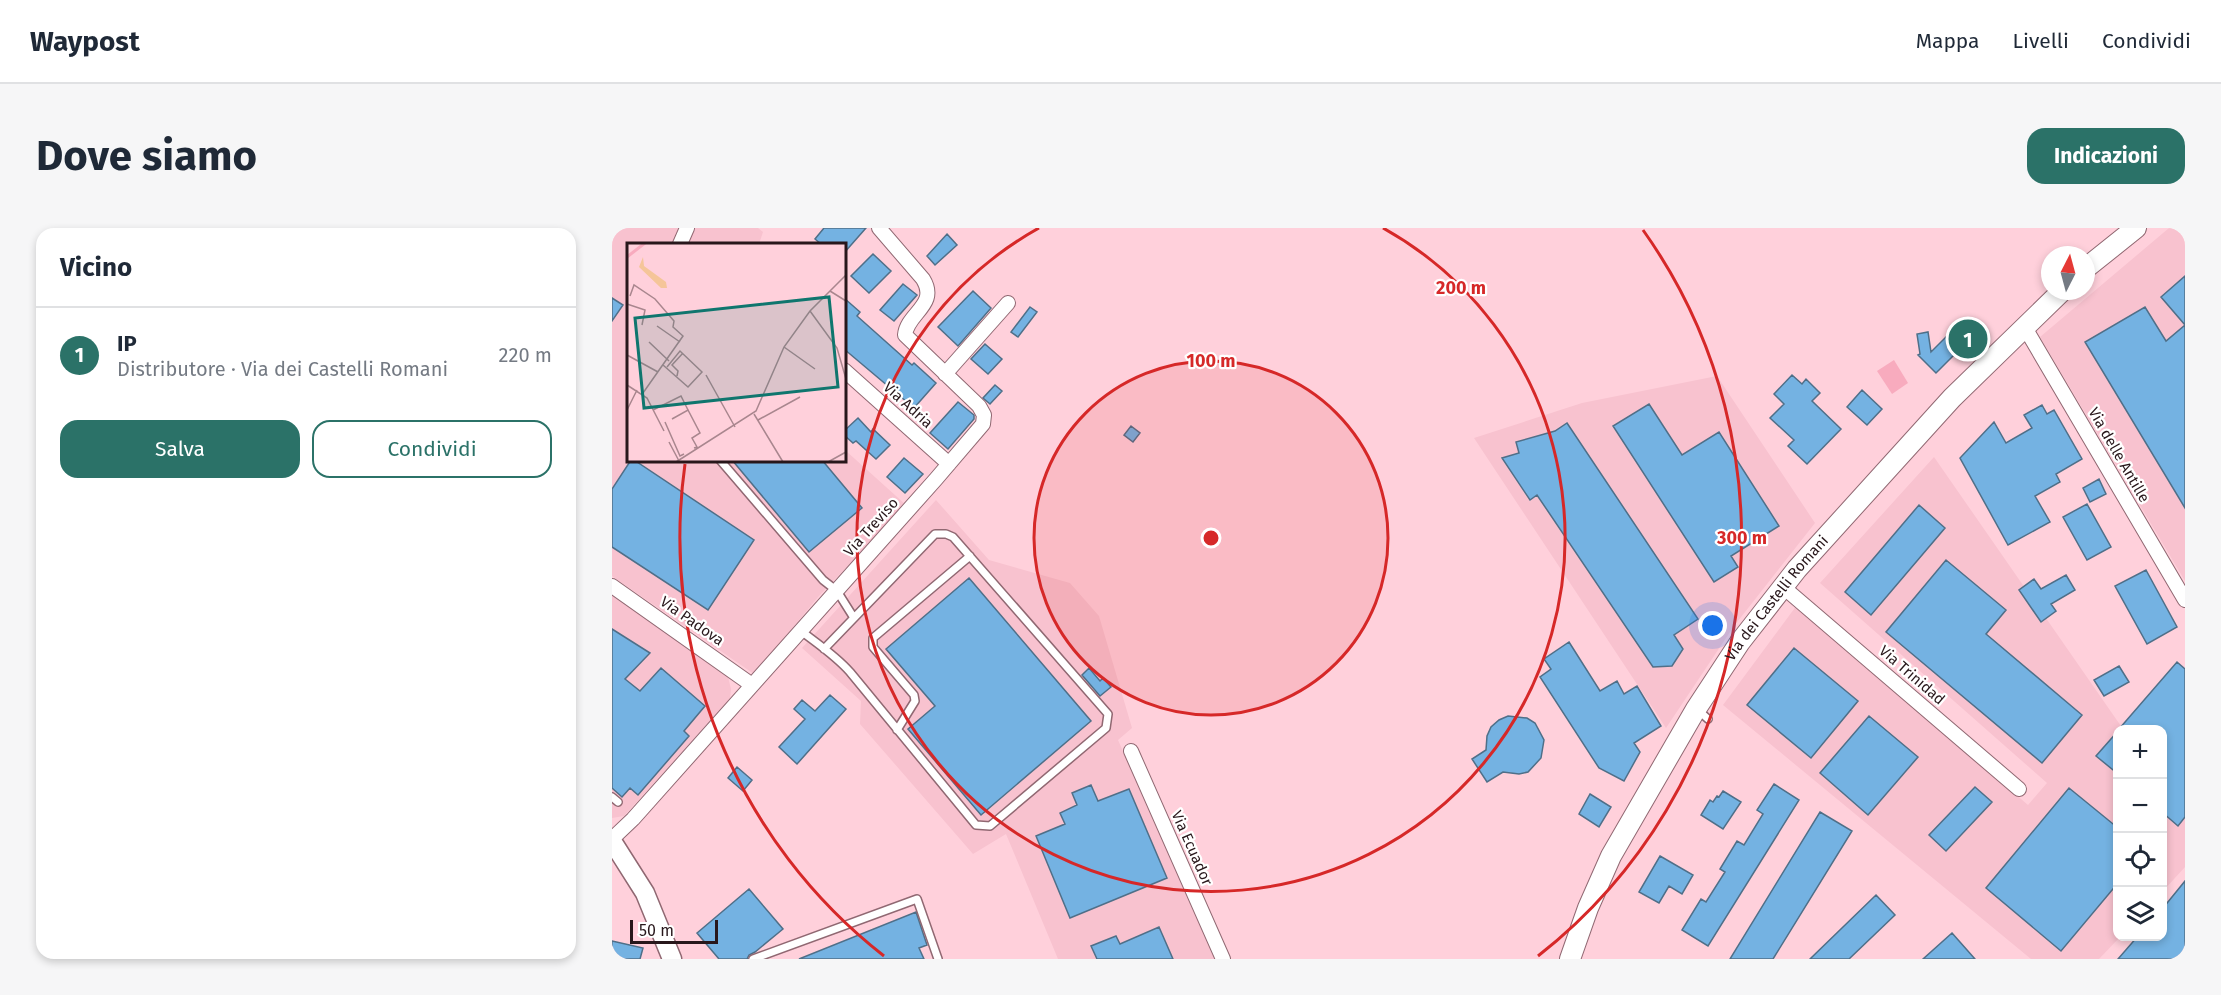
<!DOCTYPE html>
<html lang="it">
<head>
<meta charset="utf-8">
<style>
	body { margin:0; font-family:"Fira Sans",sans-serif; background:#f6f6f7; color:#1f2937 }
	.controls { position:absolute; right:18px; bottom:18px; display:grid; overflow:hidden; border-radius:12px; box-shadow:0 3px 9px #0003 }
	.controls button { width:54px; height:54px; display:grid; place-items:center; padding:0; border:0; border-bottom:2px solid #e0e1e3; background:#fff; color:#1f2937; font:30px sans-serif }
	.compass { position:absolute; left:1429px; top:18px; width:54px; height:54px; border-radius:50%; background:#fff; box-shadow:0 3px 9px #0003; rotate:6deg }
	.scale { position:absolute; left:18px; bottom:15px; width:88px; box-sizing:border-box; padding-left:6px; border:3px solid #28171b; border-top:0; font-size:16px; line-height:21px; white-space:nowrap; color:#28171b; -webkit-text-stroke:4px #fff; paint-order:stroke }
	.you { position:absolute; left:1101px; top:398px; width:21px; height:21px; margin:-15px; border:4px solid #fff; border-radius:50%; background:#1a73e8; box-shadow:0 0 0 9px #1a73e833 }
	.badge { display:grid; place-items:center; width:39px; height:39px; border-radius:50%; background:#2b7268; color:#fff; font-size:20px; font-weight:700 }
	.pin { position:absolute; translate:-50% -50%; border:3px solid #fff; box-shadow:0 2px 6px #0006 }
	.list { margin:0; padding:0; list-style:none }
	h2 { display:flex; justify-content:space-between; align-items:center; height:78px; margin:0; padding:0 24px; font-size:26px }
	h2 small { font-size:20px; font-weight:400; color:#747a83 }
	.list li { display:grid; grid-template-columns:39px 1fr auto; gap:18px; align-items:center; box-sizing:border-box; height:96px; padding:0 24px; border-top:2px solid #e0e1e3 }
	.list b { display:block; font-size:22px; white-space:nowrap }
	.list p { margin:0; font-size:20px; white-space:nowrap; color:#747a83 }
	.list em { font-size:20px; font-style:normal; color:#747a83 }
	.actions { display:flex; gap:12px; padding:18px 24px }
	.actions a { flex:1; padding:14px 0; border:2px solid #2b7268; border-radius:18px; text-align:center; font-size:21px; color:#2b7268 }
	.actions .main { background:#2b7268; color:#fff }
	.icon { flex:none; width:33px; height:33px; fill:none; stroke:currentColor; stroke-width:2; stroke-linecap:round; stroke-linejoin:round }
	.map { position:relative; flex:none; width:1573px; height:731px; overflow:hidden; border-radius:18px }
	header { display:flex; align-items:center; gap:36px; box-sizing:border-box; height:84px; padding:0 30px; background:#fff; border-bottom:2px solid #e0e1e3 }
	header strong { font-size:28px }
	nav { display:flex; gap:33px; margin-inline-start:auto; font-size:21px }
	.intro { display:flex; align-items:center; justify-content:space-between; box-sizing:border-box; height:144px; padding:0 36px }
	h1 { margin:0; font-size:42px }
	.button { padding:15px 27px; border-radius:18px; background:#2b7268; color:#fff; font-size:21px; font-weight:700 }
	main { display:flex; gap:36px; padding:0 36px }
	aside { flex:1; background:#fff; border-radius:18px; box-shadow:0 3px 9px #0003 }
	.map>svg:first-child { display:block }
</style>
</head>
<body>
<header>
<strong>Waypost</strong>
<nav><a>Mappa</a><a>Livelli</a><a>Condividi</a></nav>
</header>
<div class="intro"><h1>Dove siamo</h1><a class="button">Indicazioni</a></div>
<main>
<aside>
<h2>Vicino<small></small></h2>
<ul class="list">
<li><span class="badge">1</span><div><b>IP</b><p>Distributore · Via dei Castelli Romani</p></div><em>220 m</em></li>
</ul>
<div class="actions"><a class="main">Salva</a><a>Condividi</a></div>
</aside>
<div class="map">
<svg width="1573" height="731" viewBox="0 0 1573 731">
	<rect width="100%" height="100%" fill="#ffd0db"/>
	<path fill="#f8c2cf" d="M0,0H146L151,4L147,16H16V232H232L233,222L294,277L207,368L142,446L0,348Z
		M1557,0H1573V353L1428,109Z
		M1105,148L1203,295L1122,398L1054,500L862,210L970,175Z
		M1322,229L1511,501L1506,502V708L1508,709L1487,731H1419L1111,477L1185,377L1416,577L1435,555L1208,355Z
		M324,272L377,332L458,355L487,388L520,500L506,512L603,731H446L394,606L361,626L248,496L249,473L190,420Z
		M0,367L109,442L116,449L119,461L118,471L12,588L0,590Z
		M1550,558L1573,591V639L1551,663Z"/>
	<path fill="#f8abbe" d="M1282,132L1296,155L1280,166L1265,143Z"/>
	<path fill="#74b2e2" stroke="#4f6f88" stroke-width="1.5" d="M212,0H254L232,25V16H209L203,11Z
		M335,6L345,17L323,37L315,28Z
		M261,26L279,43L257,65L239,48Z
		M1573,48V280L1473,114L1533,79L1554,113L1573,97L1549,69Z
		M291,56L305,67L282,93L268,82Z
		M361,63L379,80L346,118L326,99Z
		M0,70L11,77L0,93Z
		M232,70L248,84L245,88L300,137L302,135L324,155L302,180L232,121Z
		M418,79L425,84L406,109L399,104Z
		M1353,90L1373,110L1353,130L1346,123L1324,145L1306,127L1308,126L1305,106L1316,104L1319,124Z
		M373,116L390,131L376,146L359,131Z
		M1180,147L1190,156L1194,151L1208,165L1200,173L1229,201L1195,236L1176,218L1182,212L1158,190L1172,176L1162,166Z
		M383,157L390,163L378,176L371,170Z
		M1250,162L1270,181L1255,197L1235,179Z
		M346,174L362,187V191L336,221L318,205Z
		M1037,176L1070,227L1107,204L1167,298L1119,328L1126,339L1102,354L1001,198Z
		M1430,177L1435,186L1442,182L1470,231L1444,246L1448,254L1423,268L1438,294L1396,317L1348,230L1382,194L1394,215L1420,200L1412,187Z
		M246,190L259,204L261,201L278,217L264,231L244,213L241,215L232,207V203Z
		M955,195L1086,391L1062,407L1071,421L1060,438L1041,439L925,267L918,272L890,230L907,225L904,214L943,203Z
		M519,198L528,205L521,214L512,207Z
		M292,230L311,246L293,265L275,249Z
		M19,232H22L142,312L96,382L0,319V261Z
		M120,232H210L250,280L197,324Z
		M1487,251L1494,266L1478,274L1471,260Z
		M1475,276L1499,319L1475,332L1451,289Z
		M1307,277L1333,300L1259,387L1233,364Z
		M1334,332L1394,382L1374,406L1470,487L1430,535L1274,404Z
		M1534,342L1565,399L1535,416L1503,358Z
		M1454,347L1463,362L1439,376L1444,383L1429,394L1407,362L1422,351L1429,361Z
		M357,350L479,493L369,587L296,501L323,478L274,421Z
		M0,401L38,425L13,451L28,463L49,440L93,478L72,503L77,508L26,567L18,560L10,569L0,560Z
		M957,414L988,463L1005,453L1012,466L1025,458L1049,498L1022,515L1028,524L1012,553L987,540L928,449L939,441L932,431Z
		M1182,420L1246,473L1199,530L1135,477Z
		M1565,434L1573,441V589L1566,598L1551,585V501H1507Z
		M1507,438L1517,454L1492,468L1482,452Z
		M477,440L488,453L491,450L499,459L488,468L470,447Z
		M218,467L234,481L185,536L167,519L193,491L182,481L190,472L203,483Z
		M896,488L915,490L923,495L932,512L929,530L916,544L907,546L891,544L875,554L860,531L874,522L875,508L879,499L887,492Z
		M1257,488L1306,529L1256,587L1208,545Z
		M1506,503V546L1484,528Z
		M125,539L140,552L131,563L116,550Z
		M1162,556L1187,572L1096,718L1070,702L1089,671L1094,674L1113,644L1108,641L1125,613L1132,617L1151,586L1145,582Z
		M479,557L486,573L517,561L555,650L458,690L424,608L453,596L448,585L465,577L460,565Z
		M1363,559L1380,574L1334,623L1317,607Z
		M1457,560L1506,600V655L1449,723L1374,660Z
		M1111,563L1129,574L1111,601L1089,587L1098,572L1101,574L1105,568L1107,569Z
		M978,566L999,579L987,599L967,586Z
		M1208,584L1240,603L1161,731H1118Z
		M1048,628L1081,647L1070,666L1057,658L1047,675L1027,664Z
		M1573,653V731H1506L1526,708H1551V680Z
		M137,661L171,701L143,724L137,727L135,731H107L85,705Z
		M1264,667L1283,687L1237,731H1198Z
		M304,684L315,717L307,720L312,731H187Z
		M547,699L561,731H485L479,718L504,708L508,716Z
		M1340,705L1363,731H1311Z
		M0,713L31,720L28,731H0Z"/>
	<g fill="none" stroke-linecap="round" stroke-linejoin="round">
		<defs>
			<path id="service" d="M108,232L211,352L225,363L242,390
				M189,403C206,416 224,428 238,444L364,597L378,598L494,500L496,486L341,309L334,306H323L212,421
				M1086,482L1096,491
				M285,502L303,473L302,467L261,419V410L358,328
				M0,569L6,574
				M141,731L305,671L326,731"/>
			<path id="minor" d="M68,16L75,0
				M1412,98L1573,372
				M232,142L337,236
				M333,146L396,75
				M0,358L140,457
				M1170,358L1407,561
				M519,523L611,731
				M0,611L21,591L324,251L371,196L372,187L367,178L293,107C295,85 327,77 311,51L267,0"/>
			<path id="tertiary" d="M0,613L33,665L60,731"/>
			<g id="secondary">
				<path d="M1474,40L1524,0"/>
				<path id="s1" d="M958,731L976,680L999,628L1084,481L1128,414L1185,341L1340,170L1450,63"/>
			</g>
		</defs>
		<use href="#service" stroke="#906872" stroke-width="10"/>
		<use href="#minor" stroke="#906872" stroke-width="16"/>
		<use href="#tertiary" stroke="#906872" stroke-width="21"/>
		<use href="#secondary" stroke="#906872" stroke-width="22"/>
		<use href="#service" stroke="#fff" stroke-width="7"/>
		<use href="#minor" stroke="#fff" stroke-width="14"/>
		<use href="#tertiary" stroke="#fff" stroke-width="18"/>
		<use href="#secondary" stroke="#fff" stroke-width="20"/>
	</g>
	<circle cx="599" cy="310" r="177" fill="#d62828" fill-opacity=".12"/>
	<g fill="none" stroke="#d62828" stroke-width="3">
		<circle cx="599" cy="310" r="177"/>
		<path d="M771 0A354 354 0 1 1 427 0"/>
		<path d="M272 728A531 531 0 0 1 73 236M1031 2A531 531 0 0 1 926 728"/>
	</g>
	<g text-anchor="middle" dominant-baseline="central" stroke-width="4.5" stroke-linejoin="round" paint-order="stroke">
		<g font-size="15" fill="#28171b" stroke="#fff">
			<text transform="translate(296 177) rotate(42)">Via Adria</text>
			<text transform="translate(1507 227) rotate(60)">Via delle Antille</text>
			<text transform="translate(259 299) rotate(-48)">Via Treviso</text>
			<text stroke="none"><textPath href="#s1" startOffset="418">Via dei Castelli Romani</textPath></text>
			<text transform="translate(80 393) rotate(35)">Via Padova</text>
			<text transform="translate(1300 447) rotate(41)">Via Trinidad</text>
			<text transform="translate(580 620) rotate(66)">Via Ecuador</text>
		</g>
	</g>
	<g transform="translate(15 15)">
		<rect width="219" height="219" fill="#ffd0db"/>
		<path d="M16,14L17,23L39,39L40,45H34L12,24Z" fill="#f5c599"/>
		<path fill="none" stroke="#f8abbe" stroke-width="3" d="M0,14L18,0"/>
		<path fill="none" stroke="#a9868e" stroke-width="1.5" d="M203,48L219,58M3,53L7,42L28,56L47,78L46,84L56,93L16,150M0,61L18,67L15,82M183,68L210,105L219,136M30,83L53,99M22,99L42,118M157,104L188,126M0,112L31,129M36,122L61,144L75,129L53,108L40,124M79,132L108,184M50,133L51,128L45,122L56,110M0,142L20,155L37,188M0,167L10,147M26,167L54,153L61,167M127,171L156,219M45,176L61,167L73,190L65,195L70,204L67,205M131,177L173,154M38,179L53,213L57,211M42,199L52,218M49,219L129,168L157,104L183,68L219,32M201,219L219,209"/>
		<path fill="#0f766e" fill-opacity="0.15" stroke="#0f766e" stroke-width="3" d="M202,54L211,144L17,165L8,75Z"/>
		<rect width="219" height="219" fill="none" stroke="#28171b" stroke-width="3"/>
	</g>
	<circle cx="599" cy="310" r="9" fill="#d62828" stroke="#fff" stroke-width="3"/>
	<g font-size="18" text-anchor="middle" font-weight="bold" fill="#d62828" stroke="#fff" stroke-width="4.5" stroke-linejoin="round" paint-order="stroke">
		<text x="849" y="66">200 m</text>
		<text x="599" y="139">100 m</text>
		<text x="1130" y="316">300 m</text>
	</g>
</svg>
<div class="controls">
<button>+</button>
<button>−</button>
<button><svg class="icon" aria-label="locate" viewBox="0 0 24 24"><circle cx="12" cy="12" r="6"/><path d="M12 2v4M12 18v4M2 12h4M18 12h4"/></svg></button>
<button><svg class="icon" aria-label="layers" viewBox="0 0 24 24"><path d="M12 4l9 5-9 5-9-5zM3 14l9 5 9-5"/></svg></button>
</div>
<svg class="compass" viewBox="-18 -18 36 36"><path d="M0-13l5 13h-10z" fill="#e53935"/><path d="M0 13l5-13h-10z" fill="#747a83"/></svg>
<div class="scale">50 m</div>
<div class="you"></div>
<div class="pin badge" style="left:1356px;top:111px">1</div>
</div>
</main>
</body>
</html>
